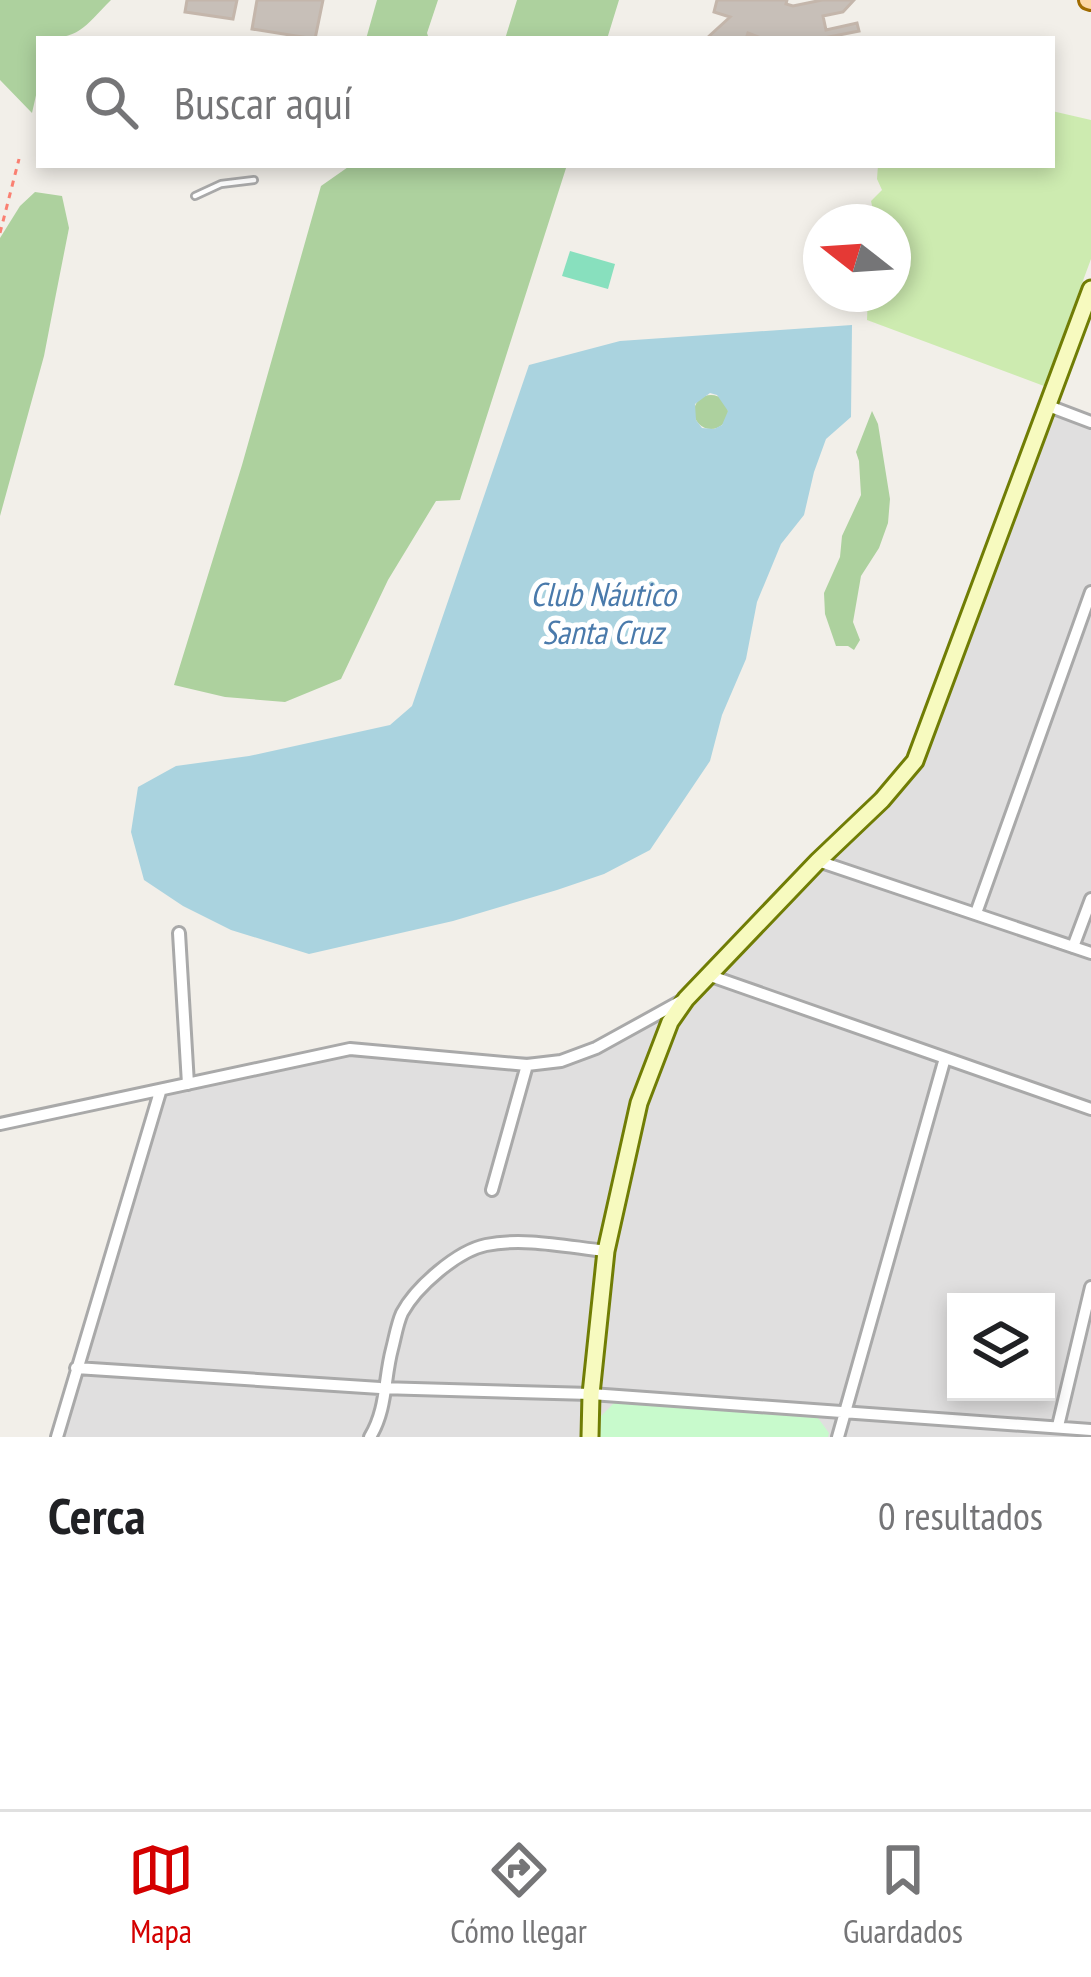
<!DOCTYPE html>
<html lang="es">
<head>
<meta charset="utf-8">
<style>
	body { margin:0; font-family:"PT Sans Narrow",sans-serif; background:#f2f2f2; color:#202124 }
	.controls { position:absolute; right:36px; bottom:36px; display:grid; overflow:hidden; border-radius:0px; box-shadow:0 6px 18px #0003 }
	.controls button { width:108px; height:108px; display:grid; place-items:center; padding:0; border:0; border-bottom:3px solid #e0e0e0; background:#fff; color:#202124; font:60px sans-serif }
	.compass { position:absolute; left:803px; top:204px; width:108px; height:108px; border-radius:50%; background:#fff; box-shadow:0 6px 18px #0003; rotate:287deg }
	.list { margin:0; padding:0; list-style:none }
	h2 { display:flex; justify-content:space-between; align-items:center; height:156px; margin:0; padding:0 48px; font-size:51px }
	h2 small { font-size:39px; font-weight:400; color:#757577 }
	.icon { flex:none; width:66px; height:66px; fill:none; stroke:currentColor; stroke-width:2; stroke-linecap:round; stroke-linejoin:round }
	.map { position:relative; flex:none; width:1091px; height:1437px; overflow:hidden }
	.search { position:absolute; background:#fff; box-shadow:0 6px 18px #0003; left:36px; right:36px; top:36px; height:132px; display:flex; align-items:center; gap:30px; box-sizing:border-box; padding:0 42px; border-radius:0px; color:#757577; font-size:45px }
	.sheet { height:372px; background:#fff }
	nav { display:flex; justify-content:space-around; align-items:center; box-sizing:border-box; height:168px; border-top:3px solid #e0e0e0; background:#fff; font-size:33px; color:#757577 }
	nav a { display:grid; justify-items:center; gap:6px }
	nav .on { color:#d40000 }
	.map>svg:first-child { display:block }
</style>
</head>
<body>
<div class="map">
<svg width="1091" height="1437" viewBox="0 0 1091 1437">
	<rect width="100%" height="100%" fill="#f2efe9"/>
	<path fill="#e0dfdf" fill-rule="evenodd" d="M1046,405L1091,421V1437H55L160,1093L350,1052L564,1057L686,999L915,761ZM956,1302H1046V1392H956Z"/>
	<path fill="#cdebb0" d="M1052,111L1091,120V259L1044,386L867,320L868,294H893V222H870L873,210L871,201L882,190L877,179L878,165H1052Z"/>
	<path fill="#add19e" d="M0,0H111C83,28 80,39 39,39V82L32,113L0,80Z
		M377,0H438L427,33L429,39H366Z
		M517,0H619L607,39H505Z
		M351,165H567L460,500L436,501L388,580L341,679L285,702L225,697L174,685L242,465L321,186Z
		M35,192L62,196L69,228L55,299L44,356L0,516V238L20,206Z
		M694 412a17 17 0 1 1 34 0a17 17 0 1 1-34 0Z
		M872,411L878,424L890,499L888,523L879,548L861,576L853,622L860,640L854,650L848,646H836L825,614L824,593L840,557L842,536L861,495L859,461L856,452Z"/>
	<path fill="#c8facc" d="M615,1402L818,1418L829,1433L828,1437H600L601,1416Z"/>
	<path fill="#88e0be" d="M570,251L615,264L608,289L562,276Z"/>
	<path fill="#aad3df" fill-rule="evenodd" d="M852,325L851,417L826,439L814,472L804,515L781,544L757,602L746,659L722,715L710,761L650,850L604,874L557,890L453,921L309,954L231,930L183,906L144,880L131,832L138,787L176,766L249,756L390,725L412,706L529,365L620,341ZM710,393L717,395L728,411L722,425L714,429L702,428L696,420L695,404Z"/>
	<path fill="#c7bfb8" stroke="#c4b6ab" stroke-width="3" d="M187,0H237L233,19L185,12Z
		M257,0H323L315,39L252,29Z
		M717,0H787L786,4L793,6L822,0H854L843,12L823,16L826,30L857,23L859,31L819,39H764L748,33L746,39H706L730,17L714,12Z"/>
	<g fill="none" stroke-linecap="round" stroke-linejoin="round">
		<defs>
			<path id="lane" d="M195,196L221,184L254,180"/>
			<path id="street" d="M1046,405L1091,422
				M818,861L1091,953
				M976,913L1091,592
				M179,933L188,1084
				M1073,947L1091,899
				M708,975L1091,1109
				M0,1124L350,1049L527,1065L561,1061L596,1048L683,1000
				M492,1190L527,1065
				M76,1368L380,1388L591,1394L1091,1430
				M1058,1426L1091,1287
				M57,1437L160,1092
				M370,1437C387,1409 384,1379 392,1349C395,1338 397,1324 402,1313C416,1287 457,1251 486,1245C524,1237 568,1247 606,1251
				M838,1437L945,1058"/>
			<path id="secondary" d="M590,1437L591,1394L606,1251L639,1103L670,1022L686,999L818,861L882,800L915,761L1091,289"/>
			<path id="primary" d="M1088,0L1091,1"/>
		</defs>
		<use href="#lane" stroke="#a9a9a9" stroke-width="10"/>
		<use href="#street" stroke="#a9a9a9" stroke-width="16"/>
		<use href="#secondary" stroke="#707d05" stroke-width="21"/>
		<use href="#primary" stroke="#a06b00" stroke-width="22"/>
		<path stroke="#fa8072" stroke-width="3" stroke-dasharray="6 6" stroke-linecap="butt" d="M0,233L19,159"/>
		<use href="#lane" stroke="#fff" stroke-width="4.5"/>
		<use href="#street" stroke="#fff" stroke-width="10"/>
		<use href="#secondary" stroke="#f7fabf" stroke-width="15"/>
		<use href="#primary" stroke="#fcd6a4" stroke-width="16"/>
	</g>
	<g text-anchor="middle" dominant-baseline="central" stroke-width="10" stroke-linejoin="round" paint-order="stroke">
		<g font-size="33" font-style="italic" fill="#4a7aab" stroke="#fff">
			<text x="603" y="593">Club Náutico<tspan x="603" dy="38">Santa Cruz</tspan></text>
		</g>
	</g>
</svg>
<div class="controls">
<button><svg class="icon" aria-label="layers" viewBox="0 0 24 24"><path d="M12 4l9 5-9 5-9-5zM3 14l9 5 9-5"/></svg></button>
</div>
<svg class="compass" viewBox="-18 -18 36 36"><path d="M0-13l5 13h-10z" fill="#e53935"/><path d="M0 13l5-13h-10z" fill="#757577"/></svg>
<div class="search"><svg class="icon" aria-label="search" viewBox="0 0 24 24"><circle cx="10" cy="10" r="6"/><path d="M15 15l6 6"/></svg>Buscar aquí</div>
</div>
<section class="sheet">
<h2>Cerca<small>0 resultados</small></h2>
<ul class="list">
</ul>
</section>
<nav>
<a class="on"><svg class="icon" aria-label="map" viewBox="0 0 24 24"><path d="M3 6l6-2 6 2 6-2v14l-6 2-6-2-6 2zM9 4v14M15 6v14"/></svg>Mapa</a>
<a><svg class="icon" aria-label="directions" viewBox="0 0 24 24"><path d="M12 3l9 9-9 9-9-9zM9 14v-3h6M13 9l2 2-2 2"/></svg>Cómo llegar</a>
<a><svg class="icon" aria-label="saved" viewBox="0 0 24 24"><path d="M7 4h10v16l-5-4-5 4z"/></svg>Guardados</a>
</nav>
</body>
</html>
